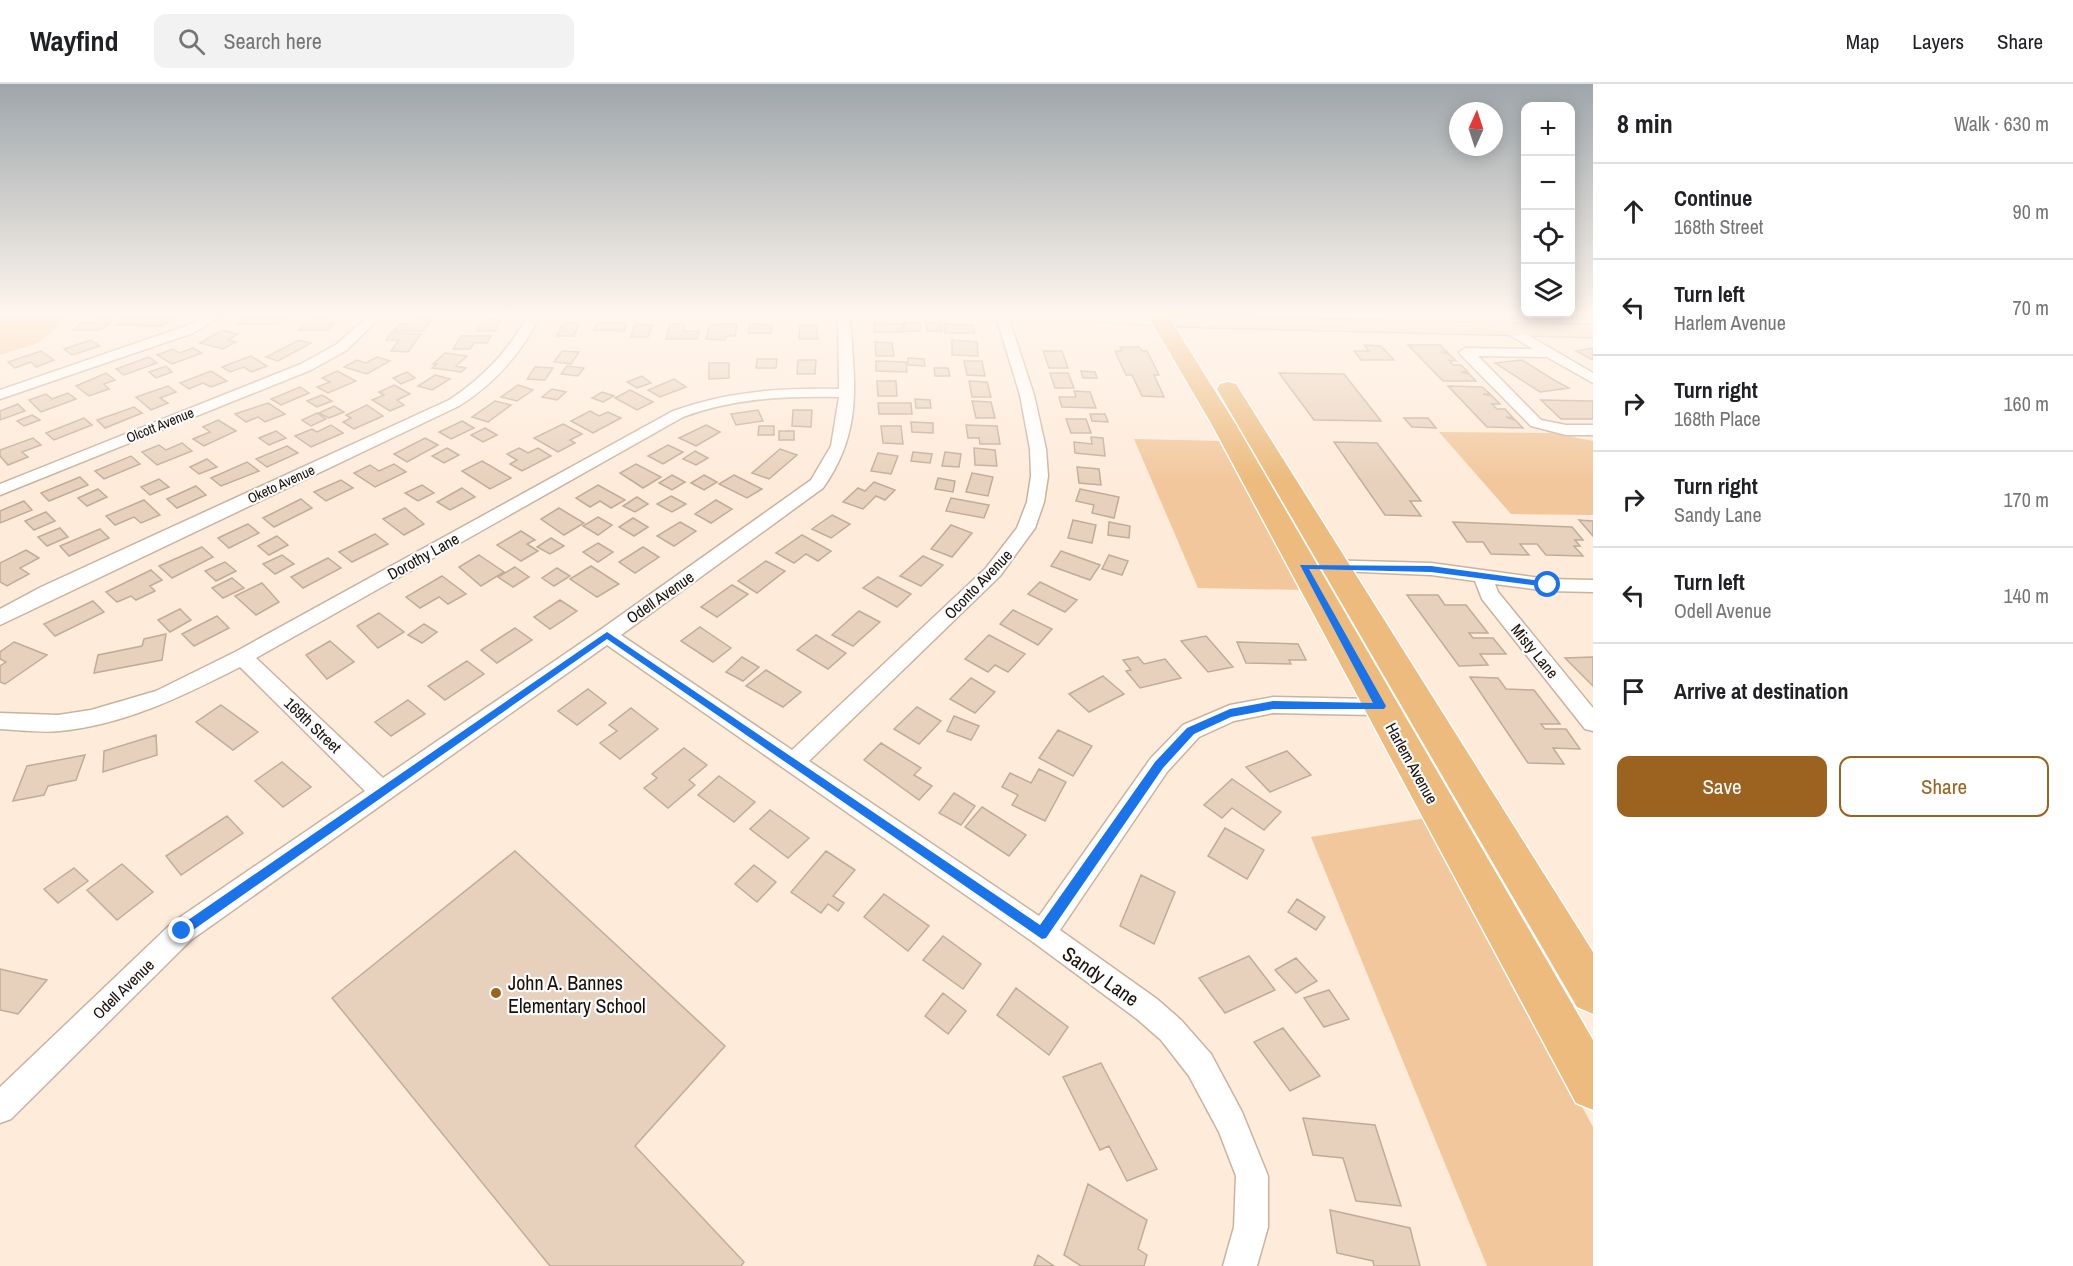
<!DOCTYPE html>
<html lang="en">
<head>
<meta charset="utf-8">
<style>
	body { margin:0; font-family:"Archivo Narrow",sans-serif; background:#f2f2f2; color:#202124 }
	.controls { position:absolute; right:18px; top:18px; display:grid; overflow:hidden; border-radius:12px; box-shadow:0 3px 15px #0003 }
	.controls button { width:54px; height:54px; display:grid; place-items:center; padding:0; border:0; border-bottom:2px solid #e0e0e0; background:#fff; color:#202124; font:30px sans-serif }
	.compass { position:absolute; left:1449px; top:18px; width:54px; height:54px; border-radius:50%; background:#fff; box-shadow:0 3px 15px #0003; rotate:3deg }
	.stop { position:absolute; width:18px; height:18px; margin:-14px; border:4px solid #1a73e8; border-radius:50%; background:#fff }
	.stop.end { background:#1a73e8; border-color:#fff; box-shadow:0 2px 6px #0008 }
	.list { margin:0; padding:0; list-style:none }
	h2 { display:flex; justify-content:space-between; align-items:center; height:78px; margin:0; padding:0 24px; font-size:26px }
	h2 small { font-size:20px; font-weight:400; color:#757577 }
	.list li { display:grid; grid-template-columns:39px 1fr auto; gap:18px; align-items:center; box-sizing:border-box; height:96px; padding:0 24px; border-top:2px solid #e0e0e0 }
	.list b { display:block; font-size:22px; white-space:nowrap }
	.list p { margin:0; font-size:20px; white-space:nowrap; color:#757577 }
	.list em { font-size:20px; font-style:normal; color:#757577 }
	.actions { display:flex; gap:12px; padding:18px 24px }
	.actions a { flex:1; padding:14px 0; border:2px solid #9c6320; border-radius:12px; text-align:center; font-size:21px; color:#9c6320 }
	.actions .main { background:#9c6320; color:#fff }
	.icon { flex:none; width:33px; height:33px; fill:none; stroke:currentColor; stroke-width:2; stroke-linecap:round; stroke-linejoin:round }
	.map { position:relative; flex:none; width:1593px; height:1182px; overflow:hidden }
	header { display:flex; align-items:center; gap:36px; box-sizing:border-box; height:84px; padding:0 30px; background:#fff; border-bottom:2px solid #e0e0e0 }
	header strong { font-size:28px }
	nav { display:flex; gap:33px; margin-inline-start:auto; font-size:21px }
	.search { width:420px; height:54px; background:#f2f2f2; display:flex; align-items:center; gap:15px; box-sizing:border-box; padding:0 21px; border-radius:12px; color:#757577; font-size:22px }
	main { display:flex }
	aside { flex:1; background:#fff }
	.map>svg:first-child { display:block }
</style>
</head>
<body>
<header>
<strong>Wayfind</strong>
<div class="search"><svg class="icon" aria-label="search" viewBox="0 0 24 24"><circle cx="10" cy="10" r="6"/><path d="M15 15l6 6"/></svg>Search here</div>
<nav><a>Map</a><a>Layers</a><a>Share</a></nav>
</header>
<main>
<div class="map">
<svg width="1593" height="1182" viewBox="0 0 1593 1182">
	<rect width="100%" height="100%" fill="#feebda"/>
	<path fill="#f2c79c" d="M0,232H71L38,259L0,271Z
		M1439,348L1552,349L1593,357V431L1511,430Z
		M1134,355L1222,357L1305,506L1198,504Z
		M1426,734L1593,1043V1182H1487L1311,753Z"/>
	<path fill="#e8d1bc" stroke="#c1ac97" stroke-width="1.5" d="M245,232L285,233L277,240H238Z
		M126,233L172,234L163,242L116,241Z
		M311,233H327L322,239H335L329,246H299Z
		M102,234L115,235L100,246H73L83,238L96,239Z
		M415,234H432L423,247H393L399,240H411Z
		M484,236H501L495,247H477Z
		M563,239H579L574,252H557Z
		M597,239H626L624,247L594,246Z
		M874,239L903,240V248H874Z
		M904,239H920V247H905Z
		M926,239H940L942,247H927Z
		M635,240L652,241L648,253H631Z
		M670,240H685L683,247H699L697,255H666Z
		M720,240H737L735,252H726L725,256L706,255L709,242Z
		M749,240L772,241L771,249H748Z
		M944,240L973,241L975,249H945Z
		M800,241H816L818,255H799Z
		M222,246L238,250L228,256L236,258L223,265L200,259Z
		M391,249L421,250L408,268L391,267L399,256H386Z
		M461,252H491L487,259H474L470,265H453Z
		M91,256L100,262L72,271L64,265Z
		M299,256L311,259L278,277L266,273Z
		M952,256L977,258L978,272L952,271Z
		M875,258L892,259L894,272H876Z
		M1364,261L1381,262L1394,276H1361L1354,267H1369Z
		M1408,261H1440L1447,268H1441L1449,270L1456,277L1449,276L1453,281H1461L1468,288H1461L1469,290L1476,297H1443Z
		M1120,263H1139L1142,267H1147L1159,291H1154L1164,313L1142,312L1132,291H1126L1115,267H1122Z
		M193,264L202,269L172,280L157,271L173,265L179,269Z
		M1593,264V276L1576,267Z
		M41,267L54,276L36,283L31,278L15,284L8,278Z
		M562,267L579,268L571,280L554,278Z
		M1043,267H1062L1068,284H1049Z
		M445,269L467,272L456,282L466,284L461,288L432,284L437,280H433Z
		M251,272L267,282L251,288L244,283L230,288L222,283Z
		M149,273L157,279L124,291L116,285Z
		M377,273L390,277L367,290L344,283L357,276L366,279Z
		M908,274L924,275L925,282L908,281Z
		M757,275H777L776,284H756Z
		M798,276H816L815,290H797Z
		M1522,276L1554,296L1569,304L1540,308L1495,279Z
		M876,277L906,278L907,288L876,287Z
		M964,277H982L985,292L967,291Z
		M709,279H729V294L709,295Z
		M166,282L172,288L156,294L149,288Z
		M567,282L584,284L578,292L561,290Z
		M535,283L553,284L545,296L527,295Z
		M934,284H948L950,292H935Z
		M211,287L227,297L211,303L203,299L189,305L180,299Z
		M337,287L356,297L328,309L317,303L330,298L322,294Z
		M1081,287L1095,288L1097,294H1083Z
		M407,288L415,294L401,300L393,294Z
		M106,289L115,296L104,300L109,305L89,312L76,302Z
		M1050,289H1068L1074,304H1055Z
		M1279,289L1344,290L1381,337L1314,336Z
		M435,291L450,295L432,306L418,302Z
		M642,292L651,299L637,304L627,298Z
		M674,295L686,303L660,313L648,306Z
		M877,297H896L897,312H878Z
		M969,297L987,298L991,313H972Z
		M394,301L410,310L397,316L404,321L390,327L372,316L384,311L379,308Z
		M518,301L533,306L517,317L501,313Z
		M168,302L176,308L160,314L168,319L151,326L136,313Z
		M1448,302L1482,303L1490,310H1483L1492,312L1500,320H1492L1497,325H1505L1513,334L1506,333L1515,336L1523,344L1487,343Z
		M300,303L309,309L281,321L271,315Z
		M552,305L566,308L557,316L542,313Z
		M630,306L653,318L637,326L615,314Z
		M1074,307L1090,308L1096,324L1062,323L1059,313H1076Z
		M602,308L614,312L603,318L592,314Z
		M68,309L76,315L41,328L29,316L46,310L52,315Z
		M322,311L332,317L317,323L307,317Z
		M915,315L930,316L931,324H916Z
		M1541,316L1593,317V335H1561Z
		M495,317L511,321L488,338L472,333Z
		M972,317L991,318L995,334H976Z
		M268,319L285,330L265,338L258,333L246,338L235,330Z
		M878,319H911L912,330H879Z
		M18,320L25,327L0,336V327Z
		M367,321L383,332L354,345L343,338L351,334L346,331Z
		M334,322L344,328L329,334L319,329Z
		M134,323L142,329L105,344L97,336Z
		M758,326L763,337L736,341L731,330Z
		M793,326H812L811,343L792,342Z
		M590,327L599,332L608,328L621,334L593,349L571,337Z
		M317,329L326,335L311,342L302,336Z
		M1090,330H1105L1108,338L1092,337Z
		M32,331L40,336L24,342L17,337Z
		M84,334L92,341L54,356L46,349Z
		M1404,334H1428L1436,344L1412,343Z
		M1066,335H1086L1091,349H1071Z
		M218,336L236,347L204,362L193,355L210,348L203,343Z
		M462,337L474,344L451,355L439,348Z
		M911,338L933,339V349L912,348Z
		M563,340L582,350L570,356L575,359L558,368L534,354Z
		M331,341L343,349L311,363L295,352L312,345L317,348Z
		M706,341L720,348L696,362L679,354Z
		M966,341L997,342L1000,360H980L979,354H968Z
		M759,342H774V351H758Z
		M881,342H901L903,360L883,359Z
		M485,344L497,351L483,358L471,351Z
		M276,347L286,354L269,361L259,354Z
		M779,347H794V356H779Z
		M1091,353L1103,354L1105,372L1075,369L1074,358L1092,360Z
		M33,354L41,361L22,368L28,373L8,381L0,372V366Z
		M425,354L438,361L407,378L394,370Z
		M1334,358L1377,359L1421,417H1410L1421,432L1385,431Z
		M182,359L192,367L157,381L142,368L159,361L166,366Z
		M668,361L683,368L663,380L648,372Z
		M287,362L298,369L267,383L256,375Z
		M447,364L459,371L444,379L432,372Z
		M519,364L528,369L538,364L551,372L522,387L510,380L517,376L507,370Z
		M974,364L995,366L997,382L975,381Z
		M780,365L797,371L769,395L752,389Z
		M695,367L708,374L696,381L683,375Z
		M913,368L932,370L930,379L911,377Z
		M945,368L961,370L959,383L942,382Z
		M878,369L898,372L891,390L871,387Z
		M131,372L140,380L104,395L95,387Z
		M207,375L217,383L199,390L190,383Z
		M482,377L511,394L490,405L462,387Z
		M247,378L259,387L221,402L211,394Z
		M394,380L406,388L375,403L354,389L370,381L379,387Z
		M636,380L661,393L643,404L620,389Z
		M1077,383L1099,385L1101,401L1079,399Z
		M972,389L993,393L988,412L966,408Z
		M672,391L685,398L672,406L659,399Z
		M704,391L717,398L704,406L691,399Z
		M734,391L762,405L747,414L719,400Z
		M80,393L88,401L49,417L41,409Z
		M938,394L955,397L953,408L935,405Z
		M159,395L169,403L150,411L141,403Z
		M341,396L353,404L326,417L314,408Z
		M874,398L895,406L885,416L876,412L863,425L843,418L858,404L865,407Z
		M422,401L434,409L418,417L405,409Z
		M598,401L625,416L611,424L600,417L590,423L576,414Z
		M196,402L206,411L177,424L167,415Z
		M462,404L475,413L450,426L437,418Z
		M98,405L107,413L87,422L78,414Z
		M1080,405L1119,413L1114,434L1092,429L1094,421L1076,417Z
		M671,412L686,420L672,428L657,420Z
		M637,413L648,420L635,428L623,422Z
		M951,414L989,421L984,434L946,427Z
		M301,415L312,424L274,443L263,434Z
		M144,416L160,431L141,439L134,433L115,441L106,432Z
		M716,416L732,425L711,439L695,430Z
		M24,417L32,426L0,439V427Z
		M405,424L424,440L404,451L383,435Z
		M559,424L584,439L564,451L541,435Z
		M46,428L55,437L34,446L25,437Z
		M832,431L850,440L831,454L812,445Z
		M598,433L612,441L598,451L583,442Z
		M633,434L648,443L634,452L619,443Z
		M1073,436L1096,441L1092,459L1068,454Z
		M1579,436L1593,437V452Z
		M680,438L696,447L674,462L657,452Z
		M1109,438L1130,442L1129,454L1108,451Z
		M1453,438L1572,443L1583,456H1575L1580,462H1574L1583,472L1546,471L1537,460H1520L1529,471L1491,470L1483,458H1467Z
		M248,440L259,449L229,464L218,454Z
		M951,441L972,449L952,473L931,465Z
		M60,444L68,453L47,462L38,453Z
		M100,445L109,454L69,472L60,462Z
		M521,447L535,456L527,460L538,467L521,477L497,461Z
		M375,450L388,460L352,478L339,468Z
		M802,451L831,467L818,477L806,470L794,479L776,469Z
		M277,452L288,461L269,471L258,462Z
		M551,454L564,462L550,470L537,463Z
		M598,459L613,468L598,478L583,468Z
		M202,463L213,473L172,494L159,482Z
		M643,463L659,473L635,489L619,478Z
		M26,466L39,474L20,484L29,490L7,502L0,498V479Z
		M1061,467L1100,481L1090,496L1051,482Z
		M282,471L294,480L275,490L263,480Z
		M479,471L504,488L481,502L459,483Z
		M1109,471L1128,477L1122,491L1102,485Z
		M923,472L943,481L921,502L900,492Z
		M328,474L341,484L303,504L291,493Z
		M766,477L785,487L757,509L738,497Z
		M225,478L236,487L216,497L205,487Z
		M591,482L619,500L597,513L570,495Z
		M515,483L529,493L513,503L498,493Z
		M557,484L570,492L554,502L542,494Z
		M151,486L162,496L150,502L155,507L136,516L131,512L117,518L106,508Z
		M442,492L466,510L448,520L439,513L420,524L406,513Z
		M878,493L911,510L897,523L863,504Z
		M232,494L244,504L223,514L212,504Z
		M1040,498L1077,516L1065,528L1028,510Z
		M262,499L279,518L256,531L235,512Z
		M732,501L748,510L717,533L701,523Z
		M1407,511H1438L1445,521H1466L1488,549H1469L1473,554H1493L1506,570H1480L1488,581L1459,582Z
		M560,516L577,527L550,545L534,533Z
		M93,517L104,528L55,552L44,540Z
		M180,525L191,536L170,548L158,536Z
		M1013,526L1052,545L1038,561L1000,540Z
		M859,527L880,538L853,562L832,551Z
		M379,529L404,548L378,564L357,542Z
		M217,532L229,544L194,562L182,550Z
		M424,540L437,548L422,559L408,551Z
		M700,543L731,564L713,578L681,557Z
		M515,544L532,556L497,579L481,566Z
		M166,550L162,576L94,589L98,571L142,562L144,555Z
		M816,551L846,569L828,585L797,566Z
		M989,551L1025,570L1008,588L995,581L988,588L965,575Z
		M1206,552L1233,583L1208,588L1181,557Z
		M330,557L354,578L327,595L306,571Z
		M14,558L47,571L5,600L0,598V582L6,578L0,575V568Z
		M1237,558L1298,560L1306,576H1289L1291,580L1246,579Z
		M742,573L759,583L743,597L726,588Z
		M1138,573L1144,580L1165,575L1181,594L1140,604L1126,587L1131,586L1123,576Z
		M1593,573V602L1565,574Z
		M467,577L484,590L445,616L428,602Z
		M766,586L801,608L783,623L746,602Z
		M1103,592L1124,610L1089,628L1069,610Z
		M1470,593L1498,594L1506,605L1534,606L1560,640H1541L1545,645H1566L1580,665L1553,664L1564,680L1528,679Z
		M971,594L995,608L975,629L950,615Z
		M588,605L606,619L577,641L558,627Z
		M408,616L425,630L391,652L375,638Z
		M221,621L258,648L233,666L196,638Z
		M917,623L941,637L919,660L894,645Z
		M631,624L658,645L620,675L600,659L617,647L609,641Z
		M954,632L979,642L971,656L947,647Z
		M1058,646L1092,662L1073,692L1039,674Z
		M156,651L157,671L103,688L104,667Z
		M881,659L921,684L914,691L932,702L919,716L864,676Z
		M684,664L707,681L689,696L695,701L668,724L644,704L657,694L652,690Z
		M1287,667L1311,691L1270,708L1246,683Z
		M85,671L76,696L48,702L44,711L13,717L27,682Z
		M282,678L311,703L283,723L255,697Z
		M1039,685L1066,698L1045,737L1012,721L1018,711L1002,703L1010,689L1031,699Z
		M719,692L755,718L734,738L698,711Z
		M1232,695L1281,728L1264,746L1232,724L1222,734L1204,721Z
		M954,709L975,722L961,741L939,729Z
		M982,723L1026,751L1009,772L965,743Z
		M770,726L809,754L788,774L750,745Z
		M227,732L243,749L181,791L166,772Z
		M1225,744L1264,766L1247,795L1208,772Z
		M515,767L725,962L635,1062L744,1178L741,1182H550L332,914Z
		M826,767L855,786L833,812L844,819L838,827L828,820L821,829L791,808Z
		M122,780L153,808L117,836L87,806Z
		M754,781L776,798L757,818L735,800Z
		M74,784L88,797L58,819L44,805Z
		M1141,791L1175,808L1154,860L1120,842Z
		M884,810L929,842L908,867L864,833Z
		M1297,815L1325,833L1316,846L1288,828Z
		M943,852L981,880L963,905L923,876Z
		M1249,872L1275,906L1225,929L1199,894Z
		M1296,874L1317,897L1296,909L1275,886Z
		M0,885L47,896L18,930L0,926Z
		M1016,904L1068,943L1049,971L997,931Z
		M1329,906L1349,935L1324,943L1304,914Z
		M943,909L966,927L948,950L925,932Z
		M1283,944L1320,992L1290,1007L1254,958Z
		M1101,979L1157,1085L1127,1097L1109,1062L1100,1066L1063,993Z
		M1303,1034L1375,1041L1401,1122L1356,1117L1343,1074L1313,1071Z
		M1088,1100L1147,1136L1138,1165L1147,1171L1144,1182H1081L1064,1171Z
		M1330,1126L1410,1144L1420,1182H1374L1373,1177L1337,1169Z
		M1038,1171L1054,1182H1034Z"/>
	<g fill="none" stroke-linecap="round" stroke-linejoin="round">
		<defs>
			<path id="minor" d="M207,232H222L193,249L0,315V306L183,243Z
				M368,232H381L347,266L311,286L0,411V400L301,280L337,260Z
				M528,232H540C521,270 495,299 459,322L0,541V525L41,503L449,316C483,294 508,267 528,232Z
				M838,232H850C854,298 864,346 823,404L621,551L792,666L986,484L1017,444L1027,418L1031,392L1030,365L1020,311L996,232H1008L1034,311L1046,365L1048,392L1044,418L1035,444L1000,492L809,677L1039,832L1151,674L1183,641L1230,621L1273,613L1422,616L1430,618L1433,624L1430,630L1422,632L1273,629L1234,637L1199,653L1167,688L1060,846L1157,915L1181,936L1211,970L1242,1028L1268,1092V1143L1257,1182H1223L1234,1143L1236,1092L1219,1048L1189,992L1161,956L1137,935L1033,858L607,561L191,856L11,1035L0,1039V1003L173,838L365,707L240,583C183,612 124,641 60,647C40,649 19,646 0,645V629L58,631L91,626L156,607L235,568L673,327C728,307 781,304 839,305ZM839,313L831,362L811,396L600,546L383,694L256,574L683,333C735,314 785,312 839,313Z
				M1495,232L1593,289V299L1547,273L1478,272L1541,336L1566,341H1593V351H1566L1531,342L1461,271L1459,268L1466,264L1533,265L1490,239L1488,236Z
				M1322,476L1431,479L1548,495L1593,496V508L1548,507L1495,500L1498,508L1593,624V647L1585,645L1482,515L1475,497L1431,491L1315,486L1313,482Z"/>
			<path id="tertiary" d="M1077,232H1162L1168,236L1160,241L1085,237Z"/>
			<path id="secondary" d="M1153,232L1593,241V253L1160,242L1151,236Z"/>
			<path id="primary" d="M1148,232H1168L1235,339L1593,956V1026L1576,1019L1211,339Z
				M1228,298L1236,300L1239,305L1593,868V930L1577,923L1217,305L1220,300Z"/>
		</defs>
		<use href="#minor" stroke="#c9b39e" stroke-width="3"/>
		<use href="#tertiary" stroke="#c9b39e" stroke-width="2"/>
		<use href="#secondary" stroke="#c9b39e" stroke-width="3"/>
		<use href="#primary" stroke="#fff" stroke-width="3"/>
		<use href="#minor" fill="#fff" fill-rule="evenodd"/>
		<use href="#tertiary" fill="#fff" fill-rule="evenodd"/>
		<use href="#secondary" fill="#f5ddbe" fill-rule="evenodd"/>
		<use href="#primary" fill="#ecbb7d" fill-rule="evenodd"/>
	</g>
	<linearGradient id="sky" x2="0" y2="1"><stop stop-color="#9ea6ab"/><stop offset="0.58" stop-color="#fff6ee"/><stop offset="1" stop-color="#fff6ee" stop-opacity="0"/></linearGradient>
	<rect width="1593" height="397" fill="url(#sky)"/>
	<path fill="#1a73e8" d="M1300,481L1431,482L1548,498L1553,501L1548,503L1431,488L1309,485L1386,622L1384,625H1273L1231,633L1194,650L1163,684L1046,854L1042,855L607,555L186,851H178L176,847L178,843L607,548L1040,841L1155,678L1187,644L1230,625L1273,617L1373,619Z"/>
	<circle fill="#9c6320" stroke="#fcfcfc" stroke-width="2" cx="496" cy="909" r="6"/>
	<g text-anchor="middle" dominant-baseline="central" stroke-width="4.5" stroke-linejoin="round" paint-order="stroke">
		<g font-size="14" fill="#181009" stroke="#fcfcfc">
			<text transform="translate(160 341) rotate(-22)">Olcott Avenue</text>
			<text transform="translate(281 400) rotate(-25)">Oketo Avenue</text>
		</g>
		<g font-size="16" fill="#181009" stroke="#fcfcfc">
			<text transform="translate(423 472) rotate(-29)">Dorothy Lane</text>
			<text transform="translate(978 500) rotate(-46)">Oconto Avenue</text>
			<text transform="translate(660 513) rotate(-35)">Odell Avenue</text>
			<text transform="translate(1535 567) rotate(51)">Misty Lane</text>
			<text transform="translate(313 641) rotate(44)">169th Street</text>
			<text transform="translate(1412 679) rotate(61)">Harlem Avenue</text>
			<text transform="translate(123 905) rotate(-44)">Odell Avenue</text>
		</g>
		<g font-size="20" fill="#181009" stroke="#fcfcfc">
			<text transform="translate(1101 892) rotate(35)">Sandy Lane</text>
		</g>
		<g font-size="20" fill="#181009" stroke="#fcfcfc" text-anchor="start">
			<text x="508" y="898">John A. Bannes<tspan x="508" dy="23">Elementary School</tspan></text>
		</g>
	</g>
</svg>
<div class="controls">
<button>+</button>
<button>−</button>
<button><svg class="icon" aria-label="locate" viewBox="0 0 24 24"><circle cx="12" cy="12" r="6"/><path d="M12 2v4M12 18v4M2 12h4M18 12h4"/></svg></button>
<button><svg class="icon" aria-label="layers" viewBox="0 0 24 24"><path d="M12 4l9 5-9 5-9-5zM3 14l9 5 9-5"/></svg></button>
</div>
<svg class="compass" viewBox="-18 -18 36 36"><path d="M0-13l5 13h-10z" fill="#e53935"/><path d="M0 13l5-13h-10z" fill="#757577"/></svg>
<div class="stop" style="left:1548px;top:501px"></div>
<div class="stop end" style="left:182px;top:847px"></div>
</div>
<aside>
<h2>8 min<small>Walk · 630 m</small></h2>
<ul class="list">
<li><svg class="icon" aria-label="ahead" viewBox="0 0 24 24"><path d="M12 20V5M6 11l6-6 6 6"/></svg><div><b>Continue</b><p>168th Street</p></div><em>90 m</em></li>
<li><svg class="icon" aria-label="left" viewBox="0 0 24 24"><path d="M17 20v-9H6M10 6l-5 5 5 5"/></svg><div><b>Turn left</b><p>Harlem Avenue</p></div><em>70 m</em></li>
<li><svg class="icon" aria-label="right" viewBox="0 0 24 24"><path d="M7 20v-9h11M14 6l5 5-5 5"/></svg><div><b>Turn right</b><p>168th Place</p></div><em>160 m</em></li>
<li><svg class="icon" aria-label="right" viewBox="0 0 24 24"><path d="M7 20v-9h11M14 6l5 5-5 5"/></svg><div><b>Turn right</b><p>Sandy Lane</p></div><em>170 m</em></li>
<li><svg class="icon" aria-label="left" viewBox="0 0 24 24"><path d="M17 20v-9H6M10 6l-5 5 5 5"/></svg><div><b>Turn left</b><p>Odell Avenue</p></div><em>140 m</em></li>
<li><svg class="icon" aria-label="arrive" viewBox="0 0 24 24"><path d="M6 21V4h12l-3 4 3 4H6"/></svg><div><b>Arrive at destination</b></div></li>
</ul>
<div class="actions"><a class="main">Save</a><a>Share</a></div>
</aside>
</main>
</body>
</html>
